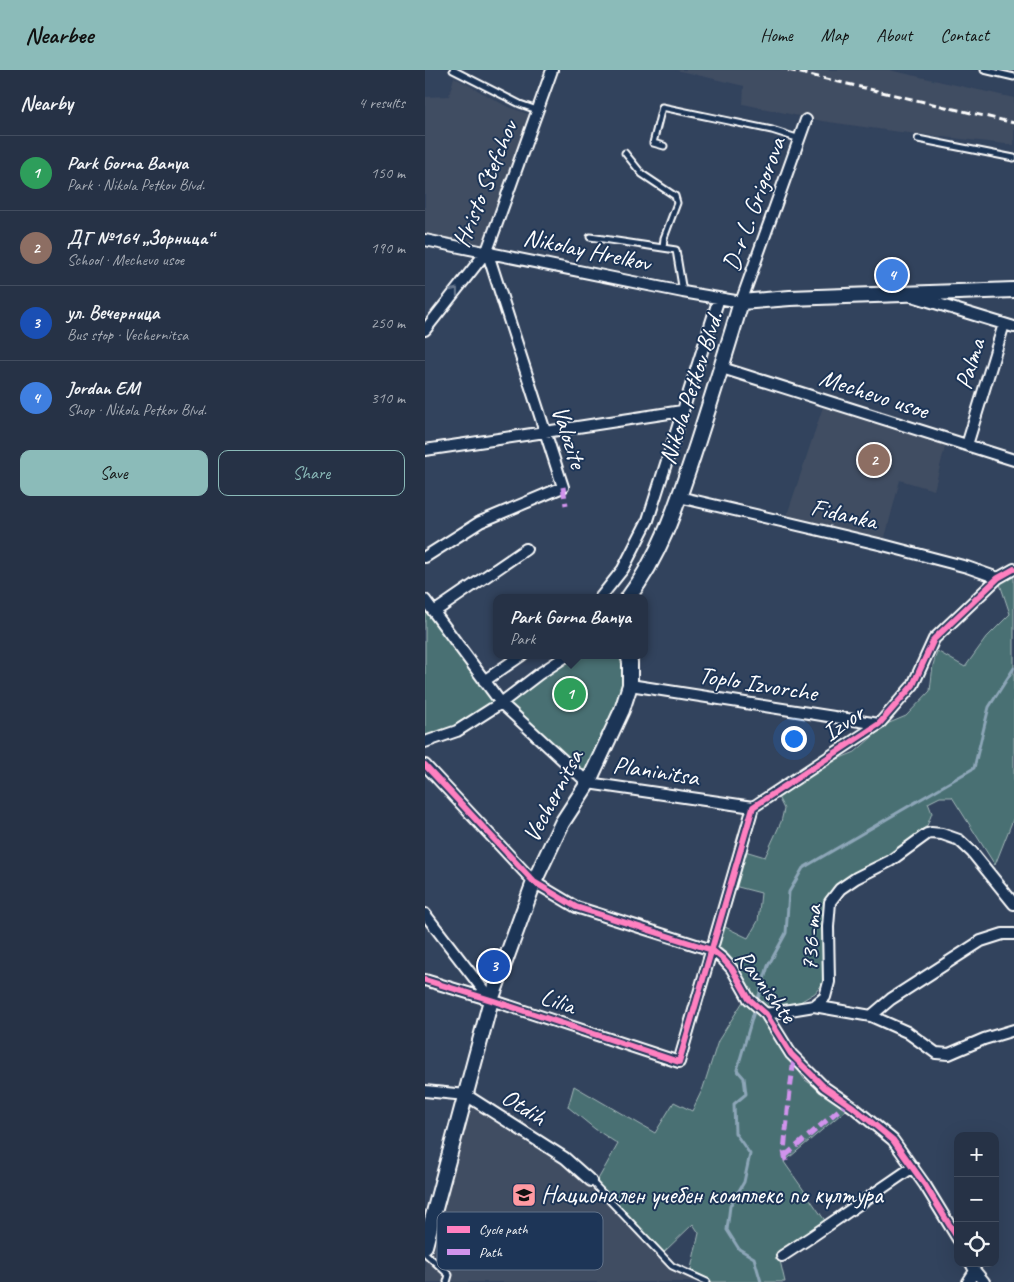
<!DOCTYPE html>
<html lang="en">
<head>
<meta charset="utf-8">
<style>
	body { margin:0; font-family:Caveat,sans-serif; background:#323e51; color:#f1f3f6 }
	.controls { position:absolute; right:15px; bottom:15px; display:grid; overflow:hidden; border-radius:10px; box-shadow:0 5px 20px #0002 }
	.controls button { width:45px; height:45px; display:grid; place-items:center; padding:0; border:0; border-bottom:1px solid #424d5f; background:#263246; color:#f1f3f6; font:25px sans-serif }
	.you { position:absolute; left:368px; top:668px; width:18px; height:18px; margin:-12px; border:4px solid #fff; border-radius:50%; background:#1a73e8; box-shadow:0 0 0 8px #1a73e833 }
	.badge { display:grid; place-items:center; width:32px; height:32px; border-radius:50%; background:#8bbbb9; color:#fff; font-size:16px; font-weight:700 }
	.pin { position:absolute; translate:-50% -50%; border:2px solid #fff; box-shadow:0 1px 5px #0006 }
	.popup { position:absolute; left:68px; top:524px; width:155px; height:65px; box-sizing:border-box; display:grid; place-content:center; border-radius:10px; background:#263246; filter:drop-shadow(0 1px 4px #0005); font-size:16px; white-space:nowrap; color:#a4aab3 }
	.popup b { font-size:19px; color:#f1f3f6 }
	.popup::after { content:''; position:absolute; left:50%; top:100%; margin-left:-10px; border:10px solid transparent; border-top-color:#263246 }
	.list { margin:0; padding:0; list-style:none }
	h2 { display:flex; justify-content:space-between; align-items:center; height:65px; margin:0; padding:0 20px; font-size:21px }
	h2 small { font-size:16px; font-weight:400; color:#a4aab3 }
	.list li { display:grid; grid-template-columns:32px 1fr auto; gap:15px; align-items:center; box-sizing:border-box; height:75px; padding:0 20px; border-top:1px solid #424d5f }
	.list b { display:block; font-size:19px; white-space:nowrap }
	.list p { margin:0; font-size:16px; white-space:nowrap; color:#a4aab3 }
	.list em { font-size:16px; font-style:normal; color:#a4aab3 }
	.actions { display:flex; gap:10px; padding:15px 20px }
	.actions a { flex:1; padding:11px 0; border:1px solid #8bbbb9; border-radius:10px; text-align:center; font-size:18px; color:#8bbbb9 }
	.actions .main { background:#8bbbb9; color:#111 }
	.icon { flex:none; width:28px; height:28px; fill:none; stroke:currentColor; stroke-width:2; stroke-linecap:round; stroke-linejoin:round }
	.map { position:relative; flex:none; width:589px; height:1212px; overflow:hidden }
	header { display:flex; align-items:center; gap:30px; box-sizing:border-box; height:70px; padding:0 25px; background:#8bbbb9; color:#111 }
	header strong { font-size:24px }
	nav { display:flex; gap:28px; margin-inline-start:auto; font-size:18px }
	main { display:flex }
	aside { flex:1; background:#263246 }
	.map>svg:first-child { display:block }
</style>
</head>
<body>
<header>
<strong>Nearbee</strong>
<nav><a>Home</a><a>Map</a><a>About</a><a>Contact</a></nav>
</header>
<main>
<aside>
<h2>Nearby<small>4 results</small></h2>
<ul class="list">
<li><span class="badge" style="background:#2e9e5b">1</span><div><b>Park Gorna Banya</b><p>Park · Nikola Petkov Blvd.</p></div><em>150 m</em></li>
<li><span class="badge" style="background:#8d6e63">2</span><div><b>ДГ №164 „Зорница“</b><p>School · Mechevo usoe</p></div><em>190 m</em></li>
<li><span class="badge" style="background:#1a4fb4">3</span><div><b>ул. Вечерница</b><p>Bus stop · Vechernitsa</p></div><em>250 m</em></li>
<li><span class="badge" style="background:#3f7fe0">4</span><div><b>Jordan EM</b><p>Shop · Nikola Petkov Blvd.</p></div><em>310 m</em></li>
</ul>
<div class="actions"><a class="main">Save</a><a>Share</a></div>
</aside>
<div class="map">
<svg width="589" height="1212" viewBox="0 0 589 1212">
	<rect width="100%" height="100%" fill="#32435d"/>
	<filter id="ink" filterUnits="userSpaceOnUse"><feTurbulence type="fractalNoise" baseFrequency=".02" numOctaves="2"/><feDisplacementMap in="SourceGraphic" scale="10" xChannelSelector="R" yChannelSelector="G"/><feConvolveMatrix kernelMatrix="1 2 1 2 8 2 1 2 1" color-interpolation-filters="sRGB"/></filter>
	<g filter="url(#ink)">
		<path fill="#404d62" d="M251,0H464L589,28V75L467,61L397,51L318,34L319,16Z
			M29,7L81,36L106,45L58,176L0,164V27L24,26Z
			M400,331L522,369L509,420L475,410L458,475L360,451Z
			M44,1030L140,1088L247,1196L282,1212H0V1192Z"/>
		<path fill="#4a7073" stroke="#a4b8b9" d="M589,504V747L570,795L527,727H515L503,733L507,743L502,756L463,786L430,803L406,821L399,834L398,913L390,923L375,932L348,939L338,951L380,1010L422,1039L359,1092L401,1152L353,1182L360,1212H287L265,1203L274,1163L268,1154L238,1183L198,1140L171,1113L193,1074L170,1059L143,1037L149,1016L230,1063L249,1032L267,1041L278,1018L293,971L319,930L315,902L292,878L298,856L323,868L333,851L336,823L309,816L320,781L340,787L356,752L359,739L353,727L408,691L430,682L462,654L481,646L505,621L508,595L512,581L540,597L561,568L585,544L575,514Z
			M0,530L76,633L143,585H203L205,616L163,713L76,633L32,661L0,670Z"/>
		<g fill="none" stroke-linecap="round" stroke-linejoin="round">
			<path stroke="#8da6b8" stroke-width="3" d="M332,932L343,896L361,863L364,822L378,798L549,698L564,637L589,598
				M330,938L312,1000L319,1008L321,1024L309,1034L310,1063L325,1084L319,1112L305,1136L302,1160L314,1179L329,1188L336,1212"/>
			<defs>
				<path id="lane" d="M28,0L95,34L112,40
					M559,0L589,7
					M493,69L589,88
					M239,76L228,73L237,37L347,60L375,69
					M200,83L217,104L250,126L252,133L239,168L238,178
					M165,167L251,180L258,222
					M166,1111L247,1196L282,1212
					M0,1183L24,1205L22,1212"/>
				<path id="street" d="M0,170L258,222L316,232L381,50
					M487,226L589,257
					M0,260L62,181L127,0
					M297,298L589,390
					M542,375L579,254
					M0,380L120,362L257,341
					M254,427L458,475L542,497L573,508
					M0,487L55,452L138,417L62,181
					M175,528L198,499L223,450L294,228
					M0,530L76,633L163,713L328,737
					M9,542L101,479
					M59,611L97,585
					M205,615L454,654
					M0,672L32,661L76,633L114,604L143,585
					M0,695L109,812L151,837L287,880L298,889L307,899L324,929L341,944L366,984L399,1017L428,1037L468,1070L500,1115L533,1169
					M0,844L66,930
					M0,910L66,930L254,992L328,737L454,654L488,615L509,569L573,508L589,499
					M389,936L400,927L404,912L403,857L405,832L415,819L431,808L465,791L502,764L506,763L517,764L534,770L547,782L589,834
					M341,944L389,936L446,946L482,962L511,983L524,984L559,969L589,960
					M446,946L466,929L556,871L578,864H589
					M0,1021L41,1025L140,1088L166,1111
					M357,1186L386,1167L488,1097
					M546,1193L550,1201L559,1212
					M543,1212L550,1201"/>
				<path id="secondary" d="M203,528C238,482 254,428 272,374C287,327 302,280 316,232L365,228L589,220
					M0,1176L66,930L109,812L137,753L163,713L197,640L205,615V592L203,585"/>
			</defs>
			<use href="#lane" stroke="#fff" stroke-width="9"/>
			<use href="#street" stroke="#fff" stroke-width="14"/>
			<use href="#secondary" stroke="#fff" stroke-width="18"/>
			<use href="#lane" stroke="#1d3557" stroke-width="5"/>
			<use href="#street" stroke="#1d3557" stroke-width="10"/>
			<use href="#secondary" stroke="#1d3557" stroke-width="14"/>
			<path stroke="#fff" stroke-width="3" stroke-dasharray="8 4" stroke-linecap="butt" d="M363,0L589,53"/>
			<path stroke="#d193ec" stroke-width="5" stroke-dasharray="10 5" stroke-linecap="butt" d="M138,417L141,435
				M360,1086L422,1033
				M361,1091L359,1081L365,1021L369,988"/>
			<defs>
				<path id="cycleway" d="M0,695L109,812L151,837L287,880L298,889L307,899L324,929L341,944L366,984L399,1017L428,1037L468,1070L500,1115L533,1169
					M0,910L66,930L254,992L328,737L454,654L488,615L509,569L573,508L589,499"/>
			</defs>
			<use href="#cycleway" stroke="#1d3557" stroke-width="9"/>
			<use href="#cycleway" stroke="#ff80c0" stroke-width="6"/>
		</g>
		<defs><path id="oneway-chevron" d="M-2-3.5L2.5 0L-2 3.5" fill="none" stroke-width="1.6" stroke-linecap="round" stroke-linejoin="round" transform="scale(1.25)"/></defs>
		<use stroke="#6c7c92" href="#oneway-chevron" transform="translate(30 221) rotate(-52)"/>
	</g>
	<defs>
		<symbol id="school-square" viewBox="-11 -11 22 22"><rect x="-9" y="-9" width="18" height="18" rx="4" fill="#ff9aa2" stroke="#1d3557"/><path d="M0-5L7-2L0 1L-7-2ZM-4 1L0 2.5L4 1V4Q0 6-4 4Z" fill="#111"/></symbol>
	</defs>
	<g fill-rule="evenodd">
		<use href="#school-square" x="85" y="1111" width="28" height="28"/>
	</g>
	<g text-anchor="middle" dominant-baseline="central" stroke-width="4" stroke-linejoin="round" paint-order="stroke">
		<g font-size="25" fill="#fff" stroke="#1d3557">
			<text transform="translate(60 114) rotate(-68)">Hristo Stefchov</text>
			<text transform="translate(329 134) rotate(-70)">D-r L. Grigorova</text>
			<text transform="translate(162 180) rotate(12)">Nikolay Hrelkov</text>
			<text transform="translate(545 294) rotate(-73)">Palma</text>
			<text transform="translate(266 318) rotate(-72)">Nikola Petkov Blvd.</text>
			<text transform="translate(449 324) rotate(18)">Mechevo usoe</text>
			<text transform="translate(144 367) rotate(72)">Valozite</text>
			<text transform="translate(419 444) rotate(13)">Fidanka</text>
			<text transform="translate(333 614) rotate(9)">Toplo Izvorche</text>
			<text transform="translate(418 653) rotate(-35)">Izvor</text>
			<text transform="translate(231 701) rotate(9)">Planinitsa</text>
			<text transform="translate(128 726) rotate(-62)">Vechernitsa</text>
			<text transform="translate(386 868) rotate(-86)">736-та</text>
			<text transform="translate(341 916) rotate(53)">Ravnishte</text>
			<text transform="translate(133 931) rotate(19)">Lilia</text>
			<text transform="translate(99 1037) rotate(32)">Otdih</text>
		</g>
		<g font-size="25" fill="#fff" stroke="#1d3557" text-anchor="start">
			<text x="116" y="1125">Национален учебен комплекс по култура</text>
		</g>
	</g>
	<rect x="12" y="1142" width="166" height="58" rx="8" fill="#1d3557" stroke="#617289" stroke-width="1"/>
	<rect x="22" y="1156" width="23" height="7" fill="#ff80c0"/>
	<rect x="22" y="1179" width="23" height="6" fill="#d193ec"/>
	<g font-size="14" fill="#fff">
		<text x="54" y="1164">Cycle path</text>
		<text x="54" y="1187">Path</text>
	</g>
</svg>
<div class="controls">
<button>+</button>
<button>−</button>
<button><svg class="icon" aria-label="locate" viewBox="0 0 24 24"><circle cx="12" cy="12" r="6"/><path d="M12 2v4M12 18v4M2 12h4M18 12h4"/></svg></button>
</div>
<div class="you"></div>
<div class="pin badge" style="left:145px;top:624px;background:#2e9e5b">1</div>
<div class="popup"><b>Park Gorna Banya</b>Park</div>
<div class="pin badge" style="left:449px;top:390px;background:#8d6e63">2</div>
<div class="pin badge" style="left:69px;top:896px;background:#1a4fb4">3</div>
<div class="pin badge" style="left:467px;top:205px;background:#3f7fe0">4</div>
</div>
</main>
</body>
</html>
